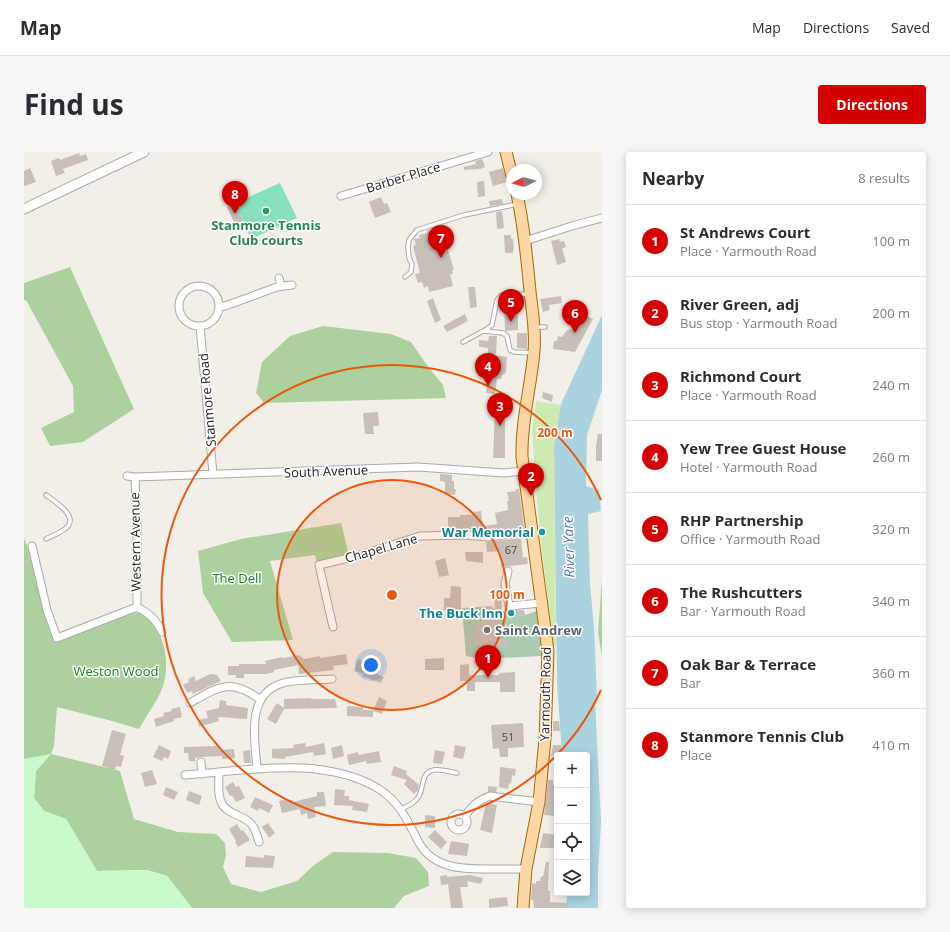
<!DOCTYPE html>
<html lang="en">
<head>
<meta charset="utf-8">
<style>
	body { margin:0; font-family:"Open Sans",sans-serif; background:#f7f7f7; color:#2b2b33 }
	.controls { position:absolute; right:12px; bottom:12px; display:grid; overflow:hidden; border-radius:4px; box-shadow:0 2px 10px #0003 }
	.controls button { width:36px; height:36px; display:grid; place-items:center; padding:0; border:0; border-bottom:1px solid #e1e1e2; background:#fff; color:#2b2b33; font:20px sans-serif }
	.compass { position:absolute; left:482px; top:12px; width:36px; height:36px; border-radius:50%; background:#fff; box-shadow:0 2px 10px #0003; rotate:264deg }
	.you { position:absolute; left:347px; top:513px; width:14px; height:14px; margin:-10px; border:3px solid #fff; border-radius:50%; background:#1a73e8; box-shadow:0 0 0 6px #1a73e833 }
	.badge { display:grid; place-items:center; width:26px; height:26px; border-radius:50%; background:#d40000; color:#fff; font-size:13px; font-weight:700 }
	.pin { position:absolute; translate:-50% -33px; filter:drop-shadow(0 1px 2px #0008) }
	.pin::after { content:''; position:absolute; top:21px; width:14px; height:12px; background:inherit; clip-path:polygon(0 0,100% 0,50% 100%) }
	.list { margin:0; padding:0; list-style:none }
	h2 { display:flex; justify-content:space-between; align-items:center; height:52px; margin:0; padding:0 16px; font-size:17px }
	h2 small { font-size:13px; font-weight:400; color:#7c7c81 }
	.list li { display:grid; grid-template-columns:26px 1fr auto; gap:12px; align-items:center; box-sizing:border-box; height:72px; padding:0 16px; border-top:1px solid #e1e1e2 }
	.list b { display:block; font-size:15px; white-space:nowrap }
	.list p { margin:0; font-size:13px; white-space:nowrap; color:#7c7c81 }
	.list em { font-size:13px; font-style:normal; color:#7c7c81 }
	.icon { flex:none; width:22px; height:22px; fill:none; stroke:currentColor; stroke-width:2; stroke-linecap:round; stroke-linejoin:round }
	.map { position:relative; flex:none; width:578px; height:756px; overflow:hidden; border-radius:4px }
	header { display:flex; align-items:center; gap:24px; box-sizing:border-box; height:56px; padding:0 20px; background:#fff; border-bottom:1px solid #e1e1e2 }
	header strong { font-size:19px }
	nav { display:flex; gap:22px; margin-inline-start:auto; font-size:14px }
	.intro { display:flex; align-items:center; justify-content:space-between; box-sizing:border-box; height:96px; padding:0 24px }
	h1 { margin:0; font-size:28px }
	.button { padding:10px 18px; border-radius:4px; background:#d40000; color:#fff; font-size:14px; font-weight:700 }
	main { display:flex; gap:24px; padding:0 24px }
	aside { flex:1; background:#fff; border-radius:4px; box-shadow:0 2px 10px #0003 }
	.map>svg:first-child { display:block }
</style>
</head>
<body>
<header>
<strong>Map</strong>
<nav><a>Map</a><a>Directions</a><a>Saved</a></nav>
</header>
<div class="intro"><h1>Find us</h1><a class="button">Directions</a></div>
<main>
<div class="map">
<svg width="578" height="756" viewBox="0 0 578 756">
	<rect width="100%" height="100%" fill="#f2efe9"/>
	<path fill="#cdebb0" d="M512,249L537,253L530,293L532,494H528L526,462L516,383L511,323L508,277Z"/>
	<path fill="#add19e" d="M46,115L110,257L59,290L26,294L17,276L50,260L49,234L2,148H0V131Z
		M299,174L367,182L387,190L405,216L419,233L422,246L240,251L232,241L238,210L266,184Z
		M317,371L325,403L293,411L291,403L246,409L269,488L208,490L179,441L174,399L217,387Z
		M0,386L3,394L29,489L107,462L117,460C120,462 124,464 127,467C141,485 146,512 139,534C135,547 122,564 115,577L88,569L33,555L30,594L27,602L96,619L110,667L154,680L192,682L201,691L202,703L199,715L207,732L237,740L273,729L290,713L309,700L364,701L392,706L404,720L405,734L380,744L370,756H168L143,724L123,718L73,719L42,667L20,659L10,646L12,619L26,603L0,607Z
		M578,427V505L574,480Z"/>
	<path fill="#aacbaf" d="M467,454L474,460L475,467L501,463L515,458L518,488V504L458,507L442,504L438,456Z"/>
	<path fill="#c8facc" d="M27,602L12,619L10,646L20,659L42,667L73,719L123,718L143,724L168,756H0V607Z"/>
	<path fill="#88e0be" d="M256,31L273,66L227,87L211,51Z"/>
	<path fill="#aad3df" d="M578,163V238L563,283L562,334L575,338L577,359L564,362L566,432L570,475L573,545L571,548L577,670L574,722V756H542L543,741H563V603H538L533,530L530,293L537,252Z"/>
	<path fill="#c7bfb8" d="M55,1L56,4L62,2L64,8L39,17L41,21L32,24L27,9L35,6L36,8Z
		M458,7L461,15L456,17L440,18V15L452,12L451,9Z
		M6,16L12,30L0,34V19Z
		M479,16L483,30L469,34L465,20Z
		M460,29L461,44L454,45L453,30Z
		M357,45L360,52L363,51L367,60L351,66L345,50Z
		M478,47L479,52L466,54L465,49Z
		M211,51L219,69L211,72L203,55Z
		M478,59L480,76L473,77L472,60Z
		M416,75L422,98H424L430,118H428L429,122H426L429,134L405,140L404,134L400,136L398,130L394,131L391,122L396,121L389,94L392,93L390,87L396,86L395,83L403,81V79Z
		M480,83H487V87H489L490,98H489V101H481Z
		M535,87L536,90L540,89L542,95L538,96L542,110L533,113L527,89Z
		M444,135H451L453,155L446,156Z
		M537,144L538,151L525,153L526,158L519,160L516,147Z
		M409,146L417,168L411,171L403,149Z
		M494,148V178L481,179L480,149Z
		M555,160L569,167L551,200L529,197L530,189H533L534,184L538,185L543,178L549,177L548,174H551L550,164L556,163Z
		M441,162L444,169L423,180L419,174Z
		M493,181H503V197L493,196Z
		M465,184H473L472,202H464V196L455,195V188L464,189Z
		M467,203L483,205L482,221H481L480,223H478L477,227H473L471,242L462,241Z
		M519,240L529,243L528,250L518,246Z
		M471,256H481V306H469Z
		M354,260L355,274H349L350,282H341L339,261Z
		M574,282H578V309H572V294Z
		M416,322L428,323V329H430V337H432L431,343L421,342V330L416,329Z
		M491,337H495L500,375L464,380L452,379L451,377H424V365H436V363H448V360L457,359L459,374L473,372L471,361L484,358L483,349H485L483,340L492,339Z
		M497,386L499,406L503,405L504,412L478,415L476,399L463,400L462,390Z
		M441,400H459V411L442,409Z
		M421,406L425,423L415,425L411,409Z
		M427,434L437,435V458H420V446H426Z
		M470,441H477L478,459L500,458L501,463L474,467L475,488H485V494L457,497V494H451L450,482H452V472H457V462L459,458L471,457Z
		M322,502L324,512L309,514L310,518L275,522L274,513L250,518V520L242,522H220V526H212V523H204V514H215V512H242L241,509L258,505L259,506L275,503L280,507L296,504V506Z
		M420,506V518H401V507Z
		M334,507L348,512L346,517L353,520V522L360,525L357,531L338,524L339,522L330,519Z
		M445,512V523H475V521L491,520V540H476V530H451V539H443V529H436V513Z
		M186,522L193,523L197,529L169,542L168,539L163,541L159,533L165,530L164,527L170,524L172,529Z
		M355,545L363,549L358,562L349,559Z
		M287,546V547H311L313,556L260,557L252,572L243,567L253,551L260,556V547Z
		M196,548L202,549V553L224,556L223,567L194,565L195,569L175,575L174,568L184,566L182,559L195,556Z
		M323,554L339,555V558H349V565L323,564Z
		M156,555L158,565L150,567V569L132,575L130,567L140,564L139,561L148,559L147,557Z
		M529,569H535L536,579H529Z
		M499,571L500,595L484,596V605H476L475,596L469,597L467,573Z
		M88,578L102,582L96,603L100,604L97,615L92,614L91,618L78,614Z
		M281,591L282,595L300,591L302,602L290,604L289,600L261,605V607L248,606V597L270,596L269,593Z
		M135,593L147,599L144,607L140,605L138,609L129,605Z
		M318,593L320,604L309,607L307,596Z
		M431,593L442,595L439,607L429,605Z
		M529,593H537V600L527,605Z
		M195,594V598L210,597L211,606L198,607V604L177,605L171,606V609H165L164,601H160V595Z
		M226,598L227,611H220L219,599Z
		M411,598L421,600L418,612L409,611Z
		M355,599L357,610L343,612L342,609L325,613L323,603L334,600V603Z
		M370,614L383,619L382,622L395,633L394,638L390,642L380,632L383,628L367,623Z
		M476,615L492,617L491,624L488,623L487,632L485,631L484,637L475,635Z
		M128,618L133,632L121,635L117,621Z
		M524,628H529V633L533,632V664L520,663Z
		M209,630L212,635L215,634L221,646L212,650L208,643L206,644L201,635Z
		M464,634L473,635L472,640H464Z
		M142,635L154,640L150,648L139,643Z
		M311,637L321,638L320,644H325V648L345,652L343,660L328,658L329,654L310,653Z
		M165,639L178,644L175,653L162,648Z
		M293,640H300L302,654L290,655L292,665L284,667L283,661L277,663L276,657L258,661L255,649L262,647V649L269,648V650L293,644Z
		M231,645L249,653L245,661L235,656L234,659L226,655Z
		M462,651L473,653L468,681L456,678Z
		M401,663L411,664V676L401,675Z
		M244,671L251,681L245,686L238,675Z
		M213,672L217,679L219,678L226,688L214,695L211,690L212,689L205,677Z
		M411,678L423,690L417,697L404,685Z
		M519,681L533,683V696H516Z
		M427,689L445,692L443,704L424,702Z
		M240,703L251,704L249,716L221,715L222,704L240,706Z
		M522,710H525L524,739H526V750L544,751V756H510L509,748H507L508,731L512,732V729H516L517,724L519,725Z
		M423,723V725L446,723L459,726L457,732L443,729L444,735H436L439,756H427L424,732L417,733L416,724Z
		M483,745L484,754L465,756V747Z"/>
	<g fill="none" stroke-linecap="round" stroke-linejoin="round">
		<defs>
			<path id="service" d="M381,125L387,120L388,112L385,106L384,95L385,88L393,78L440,63L494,52
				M513,175H521
				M460,179L479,181L483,184L486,198L490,200L509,201
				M439,190L463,177L468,173L473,148L478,143L505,142
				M22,387C29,383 40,380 44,374C53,363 30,349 22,343
				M377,657C384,654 391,651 395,644C400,634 397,620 410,618C417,617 426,620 433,621"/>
			<path id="minor" d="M317,44L464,0
				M501,89L551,73L578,66
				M255,126L257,134
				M155 154a20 20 0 1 1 40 0a20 20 0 1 1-40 0Z
				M195,155L201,154L253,135L268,133
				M176,174L189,322
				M103,324L111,325L394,315L480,321L500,319
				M111,325L113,377V455
				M8,394L23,458L33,486L113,455C124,460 133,469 138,480
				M484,419L481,432L485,454L517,451
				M309,475L295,413L337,403L396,384L439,383L464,385L508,379
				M166,551C196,534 206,526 237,548
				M177,610L178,622
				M233,617C231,588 221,542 259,531C274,527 292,528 308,527
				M195,621C195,631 193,643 198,652C204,663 221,663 228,673C232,678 233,684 235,690
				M161,623C222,619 299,603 355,637C374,649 383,667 393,687C407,716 435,717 463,717C476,717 489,717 502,717
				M427 670a8 8 0 1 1 16 0a8 8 0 1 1-16 0Z
				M441,664C448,654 454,648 466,644L515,650"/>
			<path id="tertiary" d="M0,57L120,0"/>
			<path id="primary" d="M482,0L488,24
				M493,42C500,74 503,106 506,139C508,159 512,179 510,199C507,235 497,269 498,305L524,499L521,587L515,650L502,717L499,756"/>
		</defs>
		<use href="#service" stroke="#a9a9a9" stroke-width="5.5"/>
		<use href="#minor" stroke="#a9a9a9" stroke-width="9"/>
		<use href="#tertiary" stroke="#a9a9a9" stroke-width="11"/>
		<use href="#primary" stroke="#a06b00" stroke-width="13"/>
		<use href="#service" stroke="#fff" stroke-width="3.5"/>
		<use href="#minor" stroke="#fff" stroke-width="7"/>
		<use href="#tertiary" stroke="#fff" stroke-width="9"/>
		<use href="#primary" stroke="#fcd6a4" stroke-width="11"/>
	</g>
	<circle cx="368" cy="443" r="115" fill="#e8590c" fill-opacity=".12"/>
	<g fill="none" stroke="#e8590c" stroke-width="2">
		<circle cx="368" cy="443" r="115"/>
		<path d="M577 538A230 230 0 1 1 577 348"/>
	</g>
	<circle fill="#2e9e5b" stroke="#fff" stroke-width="1.5" cx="242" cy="59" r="4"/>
	<g fill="#0f9aa8" stroke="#fff" stroke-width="1.5">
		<circle cx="518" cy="380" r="4"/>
		<circle cx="487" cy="461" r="4"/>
	</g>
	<circle fill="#6b7280" stroke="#fff" stroke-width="1.5" cx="463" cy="478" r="4"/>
	<g text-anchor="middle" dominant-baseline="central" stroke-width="3" stroke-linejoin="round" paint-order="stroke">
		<g font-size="11" fill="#4b4948">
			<text x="487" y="397">67</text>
			<text x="484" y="584">51</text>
		</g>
		<g font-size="13" fill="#222" stroke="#fff">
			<text transform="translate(379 25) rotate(-17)">Barber Place</text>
			<text transform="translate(183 248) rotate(-95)">Stanmore Road</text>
			<text transform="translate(302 319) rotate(-2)">South Avenue</text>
			<text transform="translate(111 390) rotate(-91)">Western Avenue</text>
			<text transform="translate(357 396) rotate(-16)">Chapel Lane</text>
			<text transform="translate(521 542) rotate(-89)">Yarmouth Road</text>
		</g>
		<g font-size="13" font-weight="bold" fill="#27864d" stroke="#fff">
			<text x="242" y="73">Stanmore Tennis<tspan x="242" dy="15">Club courts</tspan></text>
		</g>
		<g font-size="13" font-weight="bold" fill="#0d838f" stroke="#fff" text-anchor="end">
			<text x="510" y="380">War Memorial</text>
			<text x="479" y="461">The Buck Inn</text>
		</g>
		<g font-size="13" fill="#0c8416" stroke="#fff">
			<text x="213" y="426">The Dell</text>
			<text x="92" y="519">Weston Wood</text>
		</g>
		<g font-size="13" font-weight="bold" fill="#5b616d" stroke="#fff" text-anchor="start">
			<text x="471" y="478">Saint Andrew</text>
		</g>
		<g font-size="14" font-style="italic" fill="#4a7aab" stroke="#fff">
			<text transform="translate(544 395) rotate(-92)">River Yare</text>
		</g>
	</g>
	<circle cx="368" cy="443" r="6" fill="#e8590c" stroke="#fff" stroke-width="2"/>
	<g font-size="12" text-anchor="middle" font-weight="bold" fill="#e8590c" stroke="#fff" stroke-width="3" stroke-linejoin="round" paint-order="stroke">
		<text x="531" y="285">200 m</text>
		<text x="483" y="447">100 m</text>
	</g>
</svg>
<div class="controls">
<button>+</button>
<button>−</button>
<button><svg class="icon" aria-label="locate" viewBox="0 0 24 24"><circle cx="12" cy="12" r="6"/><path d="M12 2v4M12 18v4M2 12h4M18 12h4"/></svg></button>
<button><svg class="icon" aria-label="layers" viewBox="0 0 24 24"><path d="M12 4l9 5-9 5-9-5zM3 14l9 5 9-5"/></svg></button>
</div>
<svg class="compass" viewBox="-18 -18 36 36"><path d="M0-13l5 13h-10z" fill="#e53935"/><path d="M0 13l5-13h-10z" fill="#7c7c81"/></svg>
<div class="you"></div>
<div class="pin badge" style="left:464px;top:526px">1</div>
<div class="pin badge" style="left:507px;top:344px">2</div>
<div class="pin badge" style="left:476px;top:274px">3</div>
<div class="pin badge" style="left:464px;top:234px">4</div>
<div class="pin badge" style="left:487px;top:170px">5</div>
<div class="pin badge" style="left:551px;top:181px">6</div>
<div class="pin badge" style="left:417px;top:106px">7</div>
<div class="pin badge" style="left:211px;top:62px">8</div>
</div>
<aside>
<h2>Nearby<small>8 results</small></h2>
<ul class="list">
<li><span class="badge">1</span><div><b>St Andrews Court</b><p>Place · Yarmouth Road</p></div><em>100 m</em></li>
<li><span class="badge">2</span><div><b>River Green, adj</b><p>Bus stop · Yarmouth Road</p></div><em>200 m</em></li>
<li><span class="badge">3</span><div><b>Richmond Court</b><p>Place · Yarmouth Road</p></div><em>240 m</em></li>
<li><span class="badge">4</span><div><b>Yew Tree Guest House</b><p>Hotel · Yarmouth Road</p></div><em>260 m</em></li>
<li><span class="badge">5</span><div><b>RHP Partnership</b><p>Office · Yarmouth Road</p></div><em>320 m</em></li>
<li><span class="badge">6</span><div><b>The Rushcutters</b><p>Bar · Yarmouth Road</p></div><em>340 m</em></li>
<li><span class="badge">7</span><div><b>Oak Bar &amp; Terrace</b><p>Bar</p></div><em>360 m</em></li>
<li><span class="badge">8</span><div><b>Stanmore Tennis Club</b><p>Place</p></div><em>410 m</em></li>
</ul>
</aside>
</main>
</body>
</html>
